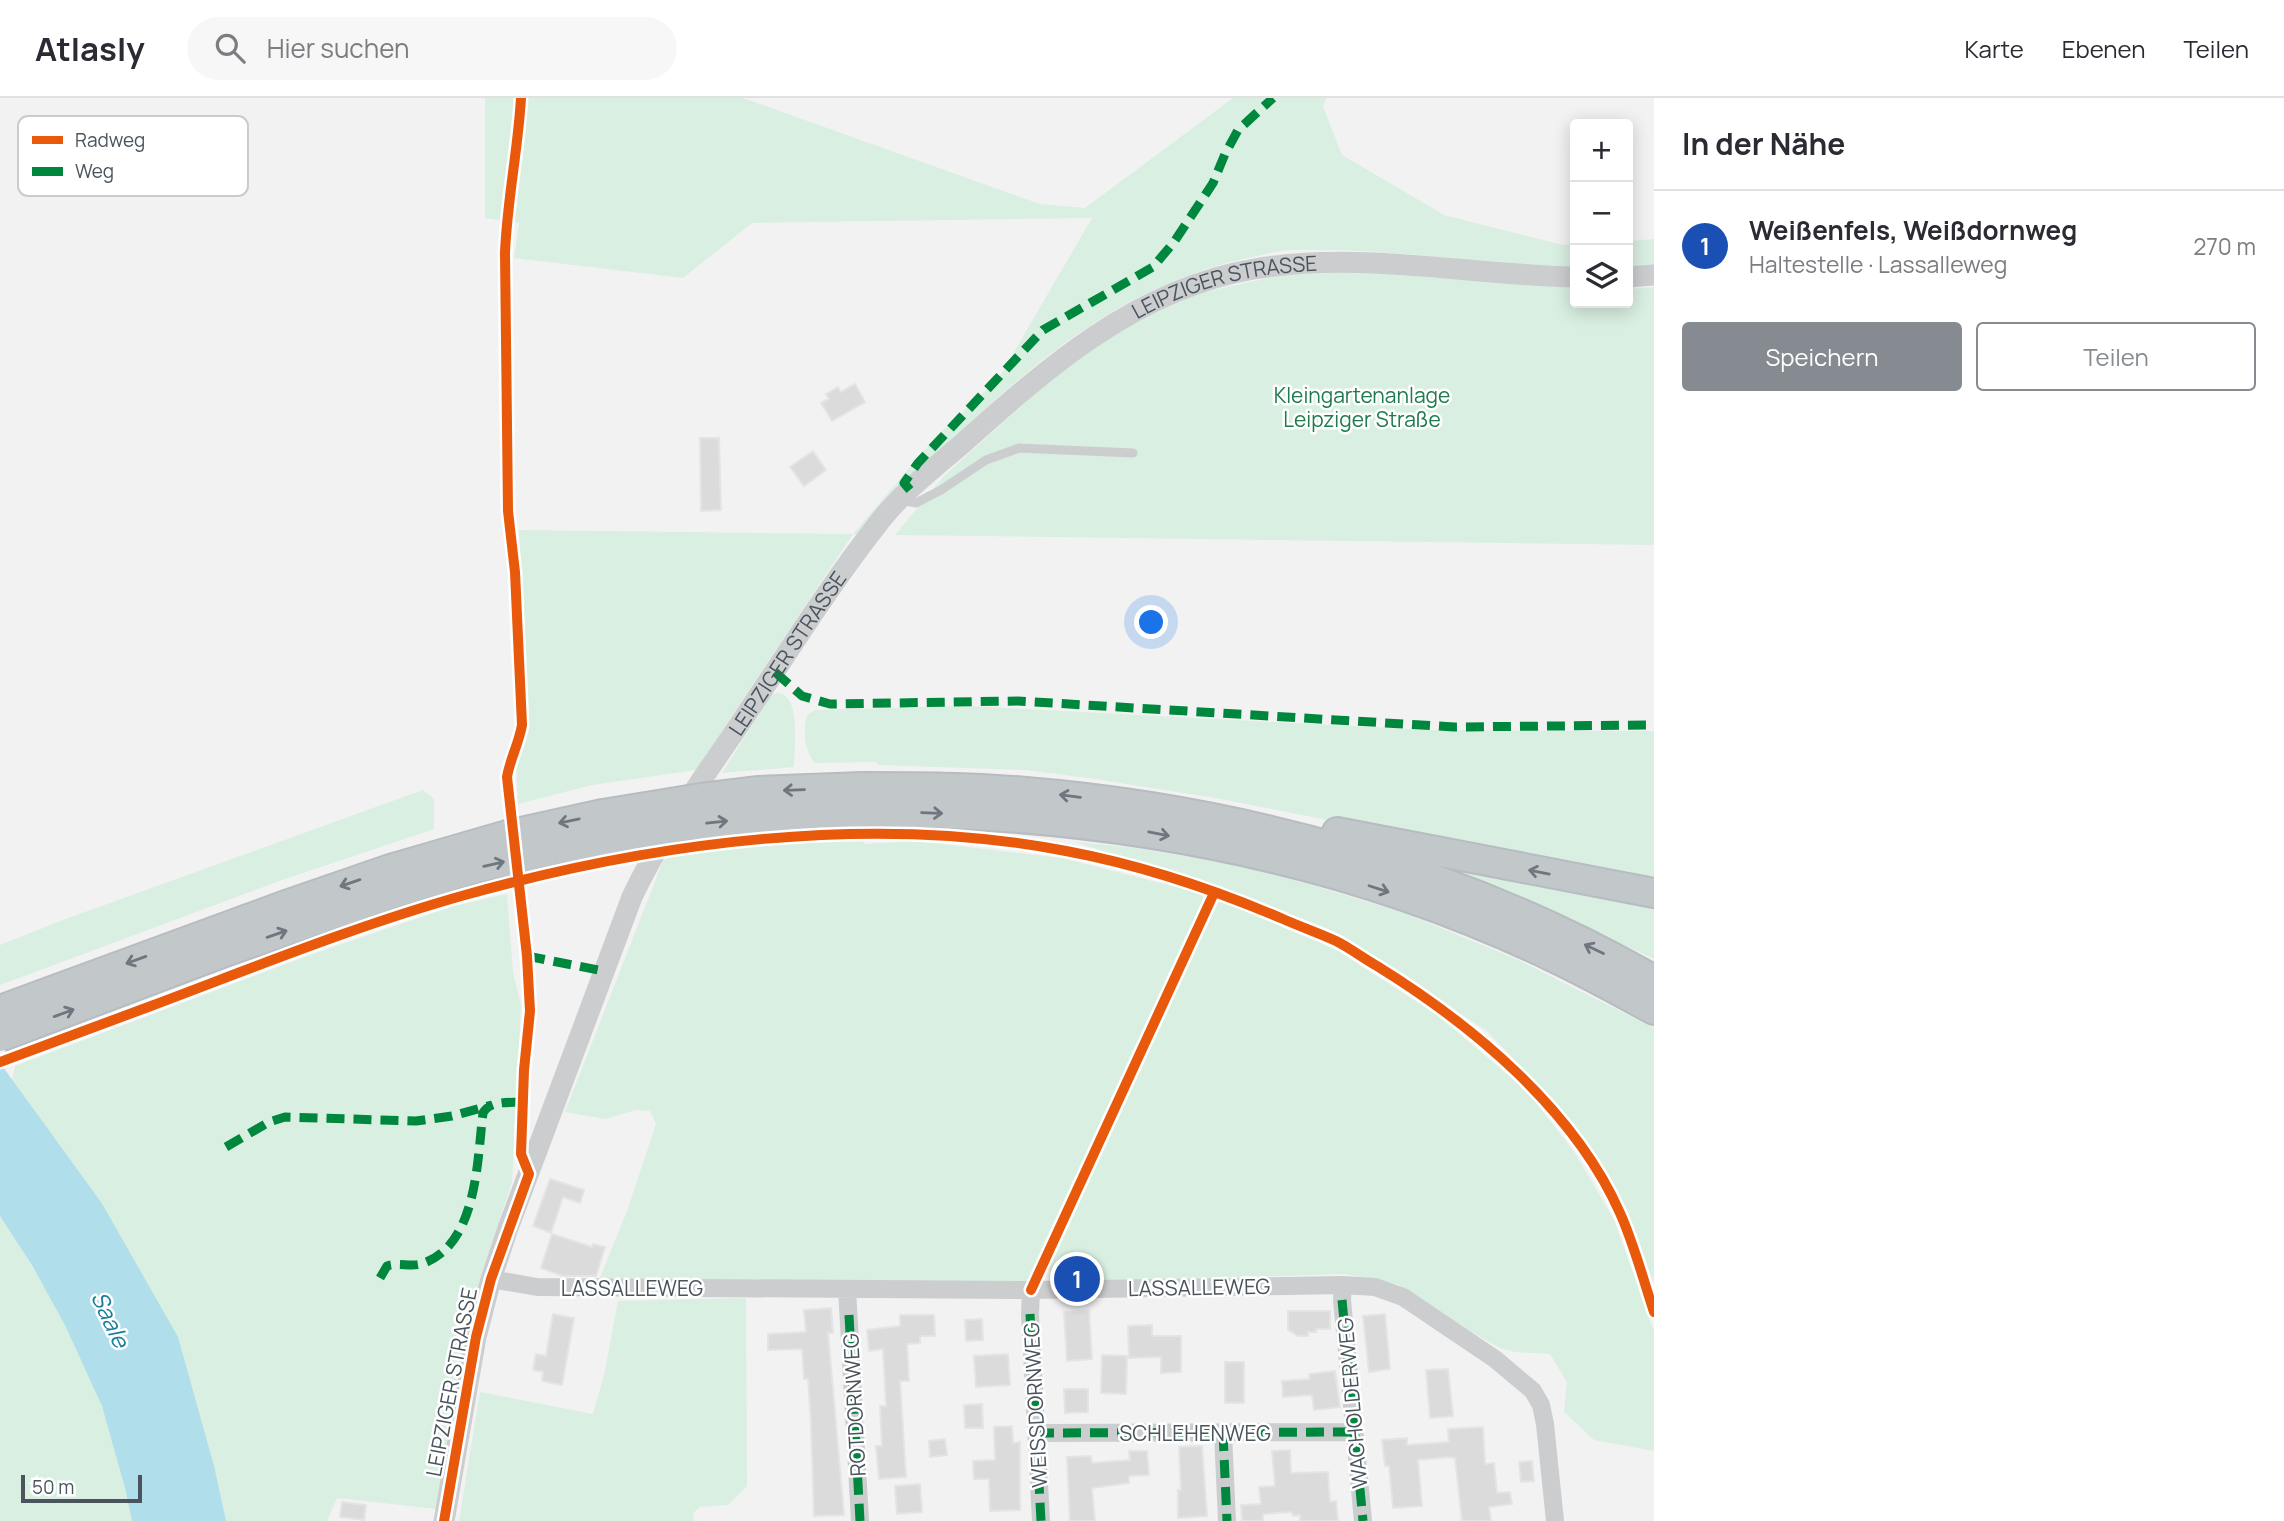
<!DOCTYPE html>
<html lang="de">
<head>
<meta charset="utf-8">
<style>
	body { margin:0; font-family:Manrope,sans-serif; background:#f7f7f7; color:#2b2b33 }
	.controls { position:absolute; right:21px; top:21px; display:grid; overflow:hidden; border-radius:7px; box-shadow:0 4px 18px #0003 }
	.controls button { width:63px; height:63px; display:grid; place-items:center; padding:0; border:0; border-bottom:2px solid #e1e1e2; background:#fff; color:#2b2b33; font:35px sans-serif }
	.scale { position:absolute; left:21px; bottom:18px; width:121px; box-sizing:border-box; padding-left:7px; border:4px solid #4a545d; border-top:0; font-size:19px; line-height:24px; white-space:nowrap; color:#4a545d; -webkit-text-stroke:5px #fff; paint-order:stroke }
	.you { position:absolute; left:1152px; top:525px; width:24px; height:24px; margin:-18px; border:5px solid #fff; border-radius:50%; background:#1a73e8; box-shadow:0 0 0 10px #1a73e833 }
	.badge { display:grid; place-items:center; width:46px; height:46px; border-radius:50%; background:#858b91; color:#fff; font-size:23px; font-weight:700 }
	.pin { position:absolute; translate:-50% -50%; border:4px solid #fff; box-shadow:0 2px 7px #0006 }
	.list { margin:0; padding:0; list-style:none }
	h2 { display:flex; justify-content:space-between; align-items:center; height:91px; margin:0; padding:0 28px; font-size:30px }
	h2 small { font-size:23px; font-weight:400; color:#7c7c81 }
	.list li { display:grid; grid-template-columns:46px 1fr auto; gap:21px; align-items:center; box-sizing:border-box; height:112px; padding:0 28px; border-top:2px solid #e1e1e2 }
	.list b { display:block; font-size:26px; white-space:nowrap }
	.list p { margin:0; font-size:23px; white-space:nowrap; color:#7c7c81 }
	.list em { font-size:23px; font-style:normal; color:#7c7c81 }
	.actions { display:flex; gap:14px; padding:21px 28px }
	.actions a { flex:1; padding:16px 0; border:2px solid #858b91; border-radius:7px; text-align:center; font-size:24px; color:#858b91 }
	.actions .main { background:#858b91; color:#fff }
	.icon { flex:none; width:38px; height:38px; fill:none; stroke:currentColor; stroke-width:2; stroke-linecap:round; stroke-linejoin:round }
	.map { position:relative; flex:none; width:1654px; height:1423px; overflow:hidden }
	header { display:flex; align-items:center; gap:42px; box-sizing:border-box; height:98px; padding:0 35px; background:#fff; border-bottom:2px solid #e1e1e2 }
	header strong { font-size:33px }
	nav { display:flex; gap:38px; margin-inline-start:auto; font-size:24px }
	.search { width:490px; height:63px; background:#f7f7f7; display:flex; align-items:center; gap:18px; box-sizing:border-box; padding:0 24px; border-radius:38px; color:#7c7c81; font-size:26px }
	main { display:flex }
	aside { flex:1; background:#fff }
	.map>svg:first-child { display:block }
</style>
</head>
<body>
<header>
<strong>Atlasly</strong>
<div class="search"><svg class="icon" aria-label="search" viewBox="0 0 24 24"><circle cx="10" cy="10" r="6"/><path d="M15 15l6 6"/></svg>Hier suchen</div>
<nav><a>Karte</a><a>Ebenen</a><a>Teilen</a></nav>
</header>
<main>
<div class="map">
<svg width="1654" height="1423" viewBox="0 0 1654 1423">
	<rect width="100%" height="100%" fill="#f2f2f2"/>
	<path fill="#d9efe1" d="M485,0H743L1040,106L1085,110L1233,0H1326L1323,9L1342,57L1444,117L1563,147L1575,146V172C1546,173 1515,167 1486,164C1421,157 1356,150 1291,152C1275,153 1259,158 1244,161C1085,195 968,325 859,437L853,436L696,672L592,687L518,706L516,663L527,630L519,432L853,436L935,340L999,280L1092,120L752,125L683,180L514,160L519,125L485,120Z
		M1654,141V169L1628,170V143Z
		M1360,174L1575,190V205H1628V191L1654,189V447L895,437L945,377L1047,285L1099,245L1148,217L1200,195L1291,175Z
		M777,595C802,596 794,650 794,669L722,675L771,597Z
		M968,608L1427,632L1654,633V785L1215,700L1089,680L1024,672L878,667L876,664L815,665C804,652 803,634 807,617L815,612Z
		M423,692L434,701V731L282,782L0,887V847L63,822Z
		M865,742L864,746L916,743L1062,760L1203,796V804L1029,1185L599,1182L627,1113L656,1026L650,1013L636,1012L605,1021L565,1014L663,763L668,758L768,746Z
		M1075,744L1129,749L1251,769L1402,814L1516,861L1654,930V1185L1623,1107L1591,1053L1542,991L1487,933L1394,873L1324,834L1229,794Z
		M1427,763L1654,803V861L1535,805Z
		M507,796L513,874L521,908L512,1084L479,1183L460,1266L436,1411L337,1400L327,1423H223L101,1104L12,982L15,968L307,858L454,808Z
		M1222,803L1230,804L1338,853L1436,916L1527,993L1575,1055L1614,1122L1654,1233V1353L1594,1342L1564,1314L1567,1284L1550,1256L1514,1254L1500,1250L1466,1231L1399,1187L1346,1176L1085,1184L1084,1170L1044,1173L1214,807Z
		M0,1118C39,1178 77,1240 102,1308C115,1345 124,1385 132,1423H0Z
		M746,1200L747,1388L728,1407L700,1409L693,1415L694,1423H459L480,1294L593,1316L604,1277L618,1203Z"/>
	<path fill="#b0deea" d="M0,965L101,1104L178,1239L214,1368L226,1423H132L125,1390L102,1308L65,1227L33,1169L0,1118Z"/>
	<path fill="#dbdbdc" stroke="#e3e4e5" stroke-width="2" d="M855,286L865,304L832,323L821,305L829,301L826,296L838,289L841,294Z
		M700,340H719L721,412L701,413Z
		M813,353L826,372L804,388L790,369Z
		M550,1081L584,1092L580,1105L563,1099L551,1135L533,1128Z
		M552,1136L592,1149L593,1146L605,1149L596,1178H563L541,1170Z
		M831,1210L833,1235H828L844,1417L814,1418L811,1325L808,1281H804L802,1251L768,1252V1236L806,1234L804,1212Z
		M1089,1212L1092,1261L1067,1263L1064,1214Z
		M1288,1213H1330V1231H1316V1234H1308V1238H1298L1288,1232Z
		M553,1216L574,1220L562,1287L542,1283L543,1274L533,1272L536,1256L546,1258Z
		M1385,1216L1390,1271L1369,1274L1363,1218Z
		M900,1217H934L935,1238H920V1245L907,1246L909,1283H900L906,1379L879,1381L876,1348H882L880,1308H886L883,1251L869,1253L867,1232L900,1228Z
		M982,1221L983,1242L966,1243L965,1222Z
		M1152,1227V1238H1181V1274L1161,1275V1259L1129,1260L1128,1228Z
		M1008,1256L1010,1287L976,1289L974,1258Z
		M1102,1257L1127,1258L1126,1296L1101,1295Z
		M1225,1264H1244V1305H1225Z
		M1448,1271L1453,1318L1430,1320L1426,1272Z
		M1335,1273L1340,1309L1314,1312L1312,1297L1283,1299L1282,1283L1310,1281L1309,1276Z
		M1064,1291H1088V1314L1065,1315Z
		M982,1306L983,1330H965L964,1307Z
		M1012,1328L1013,1345L1020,1344V1412L990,1413L989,1381H974L973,1363L995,1362L994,1329Z
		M1483,1329L1485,1366L1494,1365L1497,1395L1510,1394L1512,1406L1489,1409L1491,1423H1462L1455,1360L1450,1359L1418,1362L1422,1408L1393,1410L1389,1368H1385L1382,1342L1407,1340V1347L1449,1344L1448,1331Z
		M945,1341L947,1357L930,1359L929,1343Z
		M1202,1348L1207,1418L1178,1420V1392H1181L1179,1349Z
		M1290,1352L1291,1375L1328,1374L1330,1404L1336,1403L1338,1423H1300V1417L1293,1418L1292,1414L1263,1416V1423H1242L1241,1407L1261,1406L1259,1389L1275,1388L1272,1353Z
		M1129,1353H1147L1149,1377L1129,1378V1385L1092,1390L1095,1423H1070L1067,1359L1091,1358L1092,1365L1130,1362Z
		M1532,1363L1534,1383L1521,1384L1519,1364Z
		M920,1386L922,1414L897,1416L895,1388Z
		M342,1404L366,1407L364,1422L340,1419Z"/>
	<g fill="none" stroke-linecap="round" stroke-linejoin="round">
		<defs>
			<path id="trunk" d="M862,689C917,689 971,689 1026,694C1243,712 1464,773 1654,882
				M864,714C1102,714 1340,756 1555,860C1589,876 1621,894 1654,912
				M1337,734L1654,795"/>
		</defs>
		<use href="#trunk" stroke="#b7bcc0" stroke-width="32"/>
		<path stroke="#cccdcf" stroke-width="9" d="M902,402L916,405L941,392L986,362L1019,350L1133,355"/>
		<path stroke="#cccdcf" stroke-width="18" d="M491,1181L537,1189L1031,1192L1343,1187L1375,1189L1403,1199L1495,1261L1533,1293L1541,1307L1545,1326L1555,1423
			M1343,1187L1342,1202L1363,1423
			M847,1191L860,1423
			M1031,1192L1030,1216L1041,1423
			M1036,1335L1354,1334
			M1223,1335L1227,1423"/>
		<g stroke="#cccdcf" stroke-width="21">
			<path d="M1628,179L1654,177"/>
			<path id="s1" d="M444,1423L476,1239L491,1181L508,1130L632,799C662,735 705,678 743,621C787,556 829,488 877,427C900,396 933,371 962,346C1048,269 1136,191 1254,171C1360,153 1469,177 1575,179"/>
		</g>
		<use href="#trunk" stroke="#c2c7ca" stroke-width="28"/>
		<defs>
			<path id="trunk-bridge" d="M0,912L286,807L390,771L507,737L603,716L701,700L759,693L862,689
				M0,939L222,855L391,796L476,770L559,751L684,728L759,720L864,714"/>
		</defs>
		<use href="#trunk-bridge" stroke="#b7bcc0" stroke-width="32" stroke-linecap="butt"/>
		<use href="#trunk-bridge" stroke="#c2c7ca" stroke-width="28"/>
		<path stroke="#00873e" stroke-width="9" stroke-dasharray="18 9" stroke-linecap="butt" d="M910,392L904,385L918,365L1043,232L1153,169L1174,144L1213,85L1225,56L1238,32L1273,0
			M775,574L802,598L830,606L1018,603L1454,629L1654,627
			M527,858L603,873
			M226,1049L269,1024L285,1019L416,1023L452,1018L492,1007
			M380,1180L387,1168C399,1164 412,1170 424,1165C478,1145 477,1061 483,1015C490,1002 510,1005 523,1004
			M1342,1202L1363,1423
			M1030,1216L1041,1423
			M849,1217L860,1423
			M1036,1335L1354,1334
			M1223,1335L1227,1423"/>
		<defs>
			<path id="cycleway" d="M0,964C50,945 101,927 151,908C255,869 358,827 465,797C655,744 871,715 1066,753C1141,767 1213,791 1283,821C1301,829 1319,835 1336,843C1350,850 1363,860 1377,868C1471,926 1574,1011 1620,1115C1634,1146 1643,1181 1654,1214
				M1031,1192L1214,795
				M444,1423L476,1239L491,1181L529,1076L521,1056L524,972L530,913L527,858L507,679C510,661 519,645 522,627L515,474L508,413L505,155C507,103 518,52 521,0"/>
		</defs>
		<use href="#cycleway" stroke="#fff" stroke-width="15"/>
		<use href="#cycleway" stroke="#e8590c" stroke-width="10"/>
	</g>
	<defs><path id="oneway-shaft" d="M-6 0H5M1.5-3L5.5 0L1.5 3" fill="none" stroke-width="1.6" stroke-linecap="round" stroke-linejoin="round" transform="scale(1.75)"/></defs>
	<g stroke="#6e767e">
		<use href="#oneway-shaft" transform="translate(794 692) rotate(178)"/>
		<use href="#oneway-shaft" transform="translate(1070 698) rotate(-173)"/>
		<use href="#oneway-shaft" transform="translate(932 715) rotate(2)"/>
		<use href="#oneway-shaft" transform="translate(569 723) rotate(168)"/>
		<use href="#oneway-shaft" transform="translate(717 724) rotate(-6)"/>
		<use href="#oneway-shaft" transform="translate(1159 736) rotate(11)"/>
		<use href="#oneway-shaft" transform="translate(494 766) rotate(-13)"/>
		<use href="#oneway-shaft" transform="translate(1539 774) rotate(-169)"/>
		<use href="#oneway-shaft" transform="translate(350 785) rotate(161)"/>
		<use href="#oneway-shaft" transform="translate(1379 791) rotate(18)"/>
		<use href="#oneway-shaft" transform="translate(277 836) rotate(-19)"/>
		<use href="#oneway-shaft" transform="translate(1594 851) rotate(-154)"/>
		<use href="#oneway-shaft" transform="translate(136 862) rotate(160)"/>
		<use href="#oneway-shaft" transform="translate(64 915) rotate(-20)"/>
	</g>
	<g text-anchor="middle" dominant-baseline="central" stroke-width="5" stroke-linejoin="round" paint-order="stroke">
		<g font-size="21" fill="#4a545d" stroke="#fff">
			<text stroke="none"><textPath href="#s1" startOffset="1530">LEIPZIGER STRASSE</textPath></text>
			<text stroke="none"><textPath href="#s1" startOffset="943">LEIPZIGER STRASSE</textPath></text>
			<text transform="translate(1199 1189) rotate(-1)">LASSALLEWEG</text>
			<text x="632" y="1190">LASSALLEWEG</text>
			<text transform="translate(451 1284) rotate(-79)">LEIPZIGER STRASSE</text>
			<text transform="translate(1352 1305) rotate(-95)">WACHOLDERWEG</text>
			<text transform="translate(854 1307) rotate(-93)">ROTDORNWEG</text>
			<text transform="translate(1035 1307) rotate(-93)">WEISSDORNWEG</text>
			<text x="1195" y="1335">SCHLEHENWEG</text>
		</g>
		<g font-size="21" fill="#1f7a4c" stroke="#fff">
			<text x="1362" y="297">Kleingartenanlage<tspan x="1362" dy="24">Leipziger Straße</tspan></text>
		</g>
		<g font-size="23" font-style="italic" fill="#187f9b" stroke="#fff">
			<text transform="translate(111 1221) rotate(65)">Saale</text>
		</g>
	</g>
	<rect x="18" y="18" width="230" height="80" rx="10" fill="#fff" stroke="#c9ccce" stroke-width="2"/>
	<rect x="32" y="38" width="31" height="8" fill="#e8590c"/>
	<rect x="32" y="69" width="31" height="9" fill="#00873e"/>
	<g font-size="19" fill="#4a545d">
		<text x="75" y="49">Radweg</text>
		<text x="75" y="80">Weg</text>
	</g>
</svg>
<div class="controls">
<button>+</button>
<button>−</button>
<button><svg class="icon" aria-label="layers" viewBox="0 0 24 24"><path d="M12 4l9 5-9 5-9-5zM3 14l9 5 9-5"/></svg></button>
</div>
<div class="scale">50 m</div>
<div class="you"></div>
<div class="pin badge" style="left:1077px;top:1181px;background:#1a4fb4">1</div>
</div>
<aside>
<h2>In der Nähe<small></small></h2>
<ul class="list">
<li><span class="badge" style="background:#1a4fb4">1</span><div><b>Weißenfels, Weißdornweg</b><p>Haltestelle · Lassalleweg</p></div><em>270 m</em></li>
</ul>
<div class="actions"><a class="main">Speichern</a><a>Teilen</a></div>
</aside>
</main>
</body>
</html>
